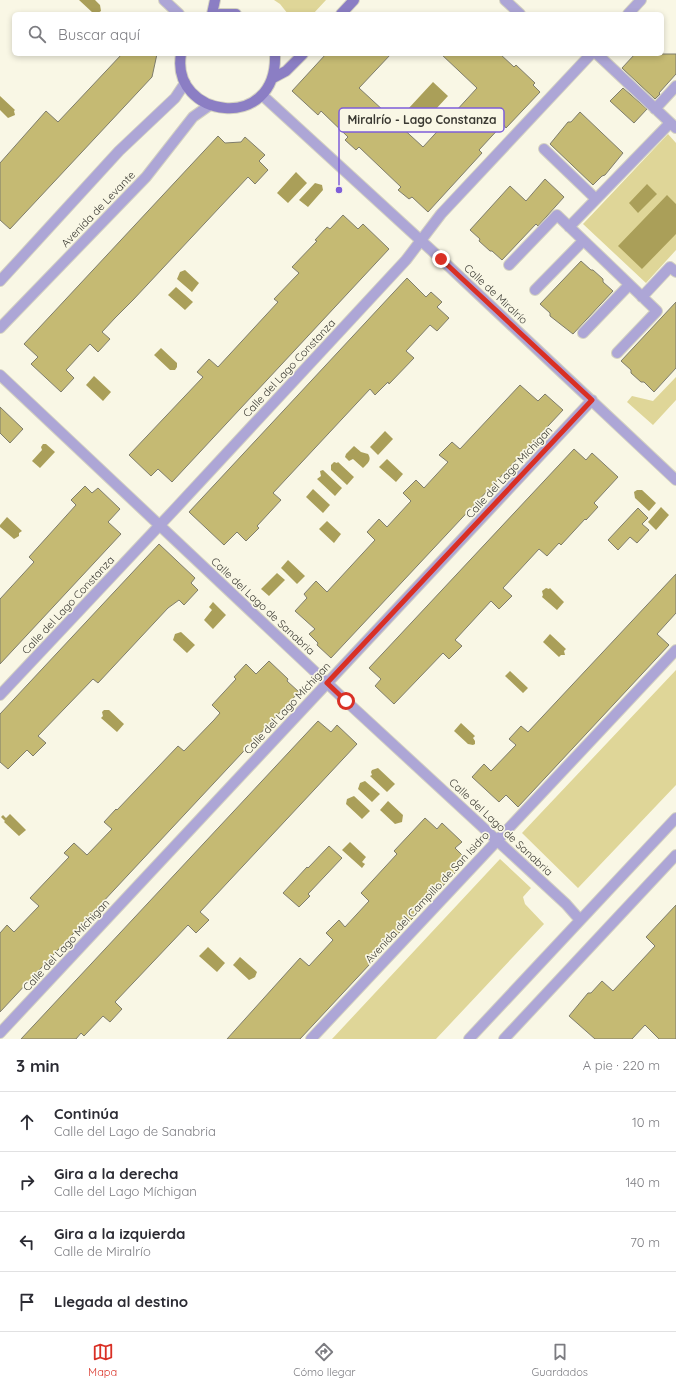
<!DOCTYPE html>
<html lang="es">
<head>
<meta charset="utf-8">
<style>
	body { margin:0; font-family:Quicksand,sans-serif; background:#f7f7f7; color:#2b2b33 }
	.stop { position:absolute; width:12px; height:12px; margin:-9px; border:3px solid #d93025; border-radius:50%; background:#fff }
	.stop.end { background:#d93025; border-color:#fff; box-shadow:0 1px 4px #0008 }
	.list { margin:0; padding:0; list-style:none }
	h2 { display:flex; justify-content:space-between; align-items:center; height:52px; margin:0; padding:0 16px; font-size:17px }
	h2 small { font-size:13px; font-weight:400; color:#7c7c81 }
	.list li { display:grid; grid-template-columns:26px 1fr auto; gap:12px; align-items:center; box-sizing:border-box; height:60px; padding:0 16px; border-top:1px solid #e1e1e2 }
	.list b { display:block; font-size:15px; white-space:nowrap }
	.list p { margin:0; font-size:13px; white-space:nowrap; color:#7c7c81 }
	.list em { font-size:13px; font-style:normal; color:#7c7c81 }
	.icon { flex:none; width:22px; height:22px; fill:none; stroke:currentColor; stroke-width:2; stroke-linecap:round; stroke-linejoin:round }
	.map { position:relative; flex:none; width:676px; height:1039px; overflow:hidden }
	.search { position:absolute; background:#fff; box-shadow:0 2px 6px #0003; left:12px; right:12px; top:12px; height:44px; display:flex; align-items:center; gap:10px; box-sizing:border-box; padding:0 14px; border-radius:6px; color:#7c7c81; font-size:15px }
	.sheet { height:292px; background:#fff }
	nav { display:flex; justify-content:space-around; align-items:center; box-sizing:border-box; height:56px; border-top:1px solid #e1e1e2; background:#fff; font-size:11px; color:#7c7c81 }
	nav a { display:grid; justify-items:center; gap:2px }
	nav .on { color:#d93025 }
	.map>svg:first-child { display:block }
</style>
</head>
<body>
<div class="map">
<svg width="676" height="1039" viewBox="0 0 676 1039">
	<rect width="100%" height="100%" fill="#f9f7e5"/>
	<path fill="#dfd698" d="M274,0H326L313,14H288L280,4Z
		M668,134L676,143V250L646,283L583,224Z
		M676,377V400L653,425L627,402L632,396L653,401Z
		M676,670V785L578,888L522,833Z
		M500,859L531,888L523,897L525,904L544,924L436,1039H332Z"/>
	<path fill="#aa9f59" d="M79,0H95L100,5L101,11L98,13H93Z
		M433,82L448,96L423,123L408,109Z
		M0,96L15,110L14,111L15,115L8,118L0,110Z
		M296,172L307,183L288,203L277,193Z
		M315,183L322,185L323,190L308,207L299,200Z
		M647,184L657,194L638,213L629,203Z
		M667,195L676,204V234L642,269L618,246Z
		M185,270L199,283L192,292L177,279L180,272Z
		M176,287L193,302L185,310L168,295Z
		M161,348L177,363V367L175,370H170L154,355Z
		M94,376L111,392L103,401L86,385Z
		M385,431L393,439L378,455L370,447Z
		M43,444H46L55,452L40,468L32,461L42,450L41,447Z
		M354,446L361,452L368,454C372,460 368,463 363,468L353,459L349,461L345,457L346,454Z
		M387,459L403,474L396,482L379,467Z
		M334,462L337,463L338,462L354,477L347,485L331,470V465Z
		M323,470L342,488L335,496L317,479L321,476L320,471Z
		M313,489L330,505L323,513L306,497Z
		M637,490H642L656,503L649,511L635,498L634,492Z
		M661,507L669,515L656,530L648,522Z
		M7,517L22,531L19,533V536L14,539L0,527V525Z
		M327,521L341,534L334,543L319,529Z
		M288,560L305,576L297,584L281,568Z
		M277,573L285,580L269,596L261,589Z
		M546,588L549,589L550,588L564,602L557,610L542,597L543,595L542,591Z
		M213,602L226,615L213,629L204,620L212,610L209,607Z
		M181,632L195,645L187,653L173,640L175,634Z
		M550,634L566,649L564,651L565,655H561L559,657L543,642Z
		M510,671L528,688L523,693L505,676Z
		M104,710H109L124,724L117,732L101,718L103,716L102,712Z
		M461,723L475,736L473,738L475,741V744L473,745L468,744L454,731Z
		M378,768L395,784L387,792L370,776L372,775L371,772L372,770Z
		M365,781L380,794L372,802L358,789L360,783Z
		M354,796L370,811L362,819L346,804L347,799Z
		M388,801L403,815L402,822L395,824L380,810Z
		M10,814L26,830L19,836L4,822L5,821L1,817L3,815L6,818Z
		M350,842L366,857L362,862L365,864L362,868L342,850Z
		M208,947L225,963L217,972L199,956Z
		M240,957L257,972C254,979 257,976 249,980L233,965Z"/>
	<path fill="#c5ba73" stroke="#7f7d6c" d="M122,54H157L152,77L10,229L0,220V163L46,111L58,122Z
		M326,54H391L359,88L423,147L477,88L441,54H500L514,67L516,65L535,83L533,85L540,92L506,128L503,124L479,150L482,153L428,212L412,197L409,199L398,190L401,187L359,147L356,150L345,140L348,137L321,111L318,115L292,91Z
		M635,54H676V74L659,93L660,94L655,99L622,68Z
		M623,88L647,109L634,123L610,101Z
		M580,112L623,153L605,175L602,176L593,185L550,144L568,122H571Z
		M218,136L225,143L241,142L245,137L265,155L259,161L268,170L255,184L248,177L133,300L115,318L102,332L110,339L98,352L90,344L66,370L74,378L61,392L31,364L38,357L24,344Z
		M545,179L564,197L538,226L536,224L502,260L492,251H490L479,241L480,239L470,230L510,186L526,201Z
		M343,215L358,229L363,224L389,249L172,482L158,469L151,476L129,455L203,377L197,372L209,359L218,367L278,302L274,299L299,273L292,267L317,241L315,240L327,227L330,229Z
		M581,261L591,270H593L603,279V282L613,291L573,334L550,316V313L540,304Z
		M407,278L426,297L431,292L442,302L437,307L449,318L437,331L430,325L406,351L414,358L389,384L388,382L375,395L370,389L273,493L281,500L257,526L259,528L246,541L237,532L224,545L189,512Z
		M676,302V368L654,392L644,382H641L631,373V370L621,361Z
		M520,385L538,401L545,394L563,410L331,658L317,645L318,643L309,634L315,629L295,611L307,598L304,594L316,581L327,592L375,540L367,532L379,519L387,527L411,501L403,493L416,480L424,488L448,462L439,455L452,442L460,449Z
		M0,407L23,429L10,443L0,433Z
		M574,449L586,460L592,453L618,477L594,503L598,507L586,520L585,519L561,545L559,543L547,556L539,549L503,588L512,596L499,609L491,601L455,640L462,646L449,659L443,653L394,704L375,686L381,679L369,668Z
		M85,486L92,493L98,488L120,509L108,522L121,534L0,664V599L34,562L29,557L76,505L71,500Z
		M638,508L648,518L642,524L649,530L637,543L630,537L618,550L608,540Z
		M159,544L195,578L191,583L198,590L184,605L179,600L168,608L98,683L93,679L38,736L46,743L33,756L27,750L8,769L0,762V714Z
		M676,574V613L657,634L669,645L518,807L506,795L499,802L472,777L484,764L491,771L516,745L509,739L521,726L528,732Z
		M269,661L288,679L287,681L299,692L0,1012V933L7,925L14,932L39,906L30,898L69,857L64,853L74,843L87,855L112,829L104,822L116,809L117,810L178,746L184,751L214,720L220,713L212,705L236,679L234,677L246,664L256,674Z
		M318,721L331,732L337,725L357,744L200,912L209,920L196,933L188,925L115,1002L122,1009L110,1022L103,1016L84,1036L81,1033L76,1039H21Z
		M425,818L437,829L442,823L462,842L455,848L467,860L300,1039H227L300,958L309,966L333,940L326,933L339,920L345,927L369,901L361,893L397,854L394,851Z
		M329,846L342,858L308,894L310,896L299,907L283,893L307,867L308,868Z
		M676,905V1039H659L645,1025L632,1039H595L569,1016L588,993H591L602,981L613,991L655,946L646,937Z"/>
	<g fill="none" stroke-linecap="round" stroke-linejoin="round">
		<defs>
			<path id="lane" d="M505,0L520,14
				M597,54L676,128
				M655,109L676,86
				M544,149L596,199
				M569,227L670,123
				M509,265L557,215L657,311L617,353
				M535,290L583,241
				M642,297L670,267L676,272
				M583,333L629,285"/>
			<path id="street" d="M164,0L179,14
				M628,14L641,0
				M262,95L441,259L676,480
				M0,281L119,151L175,98L185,83
				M0,328L146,177L193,117L210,105
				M0,375L346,701L566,904L580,920
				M0,695L174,510L406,260L441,214L591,54
				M0,1033L592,400
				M311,1039L676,650
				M469,1039L676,818
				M504,1039L676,855"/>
			<path id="secondary" d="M212,14L215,0
				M220,14H236
				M341,14L354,0
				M181,54C170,118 278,134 275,54
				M273,78L286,71L303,54"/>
		</defs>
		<use href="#lane" stroke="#d3d1c1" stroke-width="12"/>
		<use href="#street" stroke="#d3d1c1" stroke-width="12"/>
		<use href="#secondary" stroke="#d3d1c1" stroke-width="12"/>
		<use href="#lane" stroke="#ada6d6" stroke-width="10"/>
		<use href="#street" stroke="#ada6d6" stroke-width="10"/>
		<use href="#secondary" stroke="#8b7ec4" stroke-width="10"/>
	</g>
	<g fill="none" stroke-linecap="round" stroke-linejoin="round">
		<path stroke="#d93025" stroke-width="5" d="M346,701L327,683L592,400L441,259"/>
	</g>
	<g text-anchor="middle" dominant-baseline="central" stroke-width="3.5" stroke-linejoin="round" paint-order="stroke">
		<g font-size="11" fill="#3a3932" stroke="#f9f7e5">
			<text transform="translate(98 209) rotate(-46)">Avenida de Levante</text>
			<text transform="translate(496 294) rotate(43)">Calle de Miralrío</text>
			<text transform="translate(289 368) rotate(-47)">Calle del Lago Constanza</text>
			<text transform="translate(509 472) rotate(-47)">Calle del Lago Míchigan</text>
			<text transform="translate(68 605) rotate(-47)">Calle del Lago Constanza</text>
			<text transform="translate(263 606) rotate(43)">Calle del Lago de Sanabria</text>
			<text transform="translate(287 708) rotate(-47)">Calle del Lago Míchigan</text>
			<text transform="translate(501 827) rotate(43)">Calle del Lago de Sanabria</text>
			<text transform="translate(427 897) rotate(-47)">Avenida del Campillo de San Isidro</text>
			<text transform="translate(66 945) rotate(-47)">Calle del Lago Míchigan</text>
		</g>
	</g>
	<path fill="none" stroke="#7e5ed9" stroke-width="1.5" d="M339 190L339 120"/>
	<circle fill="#7e5ed9" stroke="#f9f7e5" stroke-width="1.5" cx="339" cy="190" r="4"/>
	<rect fill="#f9f7e5" stroke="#7e5ed9" stroke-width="1.5" x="339" y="108" width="165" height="24" rx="4"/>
	<g font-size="12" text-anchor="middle" font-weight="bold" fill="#3a3932">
		<text x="422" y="124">Miralrío - Lago Constanza</text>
	</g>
</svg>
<div class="stop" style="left:346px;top:701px"></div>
<div class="stop end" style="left:441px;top:259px"></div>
<div class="search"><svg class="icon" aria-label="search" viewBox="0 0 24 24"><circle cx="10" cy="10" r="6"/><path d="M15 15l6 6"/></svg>Buscar aquí</div>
</div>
<section class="sheet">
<h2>3 min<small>A pie · 220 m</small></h2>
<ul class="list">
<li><svg class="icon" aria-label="ahead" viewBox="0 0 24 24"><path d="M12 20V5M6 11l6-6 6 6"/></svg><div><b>Continúa</b><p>Calle del Lago de Sanabria</p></div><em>10 m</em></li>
<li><svg class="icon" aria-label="right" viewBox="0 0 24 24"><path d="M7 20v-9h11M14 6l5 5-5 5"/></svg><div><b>Gira a la derecha</b><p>Calle del Lago Míchigan</p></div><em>140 m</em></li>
<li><svg class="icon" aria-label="left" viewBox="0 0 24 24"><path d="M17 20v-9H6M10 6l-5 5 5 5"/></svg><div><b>Gira a la izquierda</b><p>Calle de Miralrío</p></div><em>70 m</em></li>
<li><svg class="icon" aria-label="arrive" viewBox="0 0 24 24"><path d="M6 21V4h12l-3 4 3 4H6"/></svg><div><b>Llegada al destino</b></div></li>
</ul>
</section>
<nav>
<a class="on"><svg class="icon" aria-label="map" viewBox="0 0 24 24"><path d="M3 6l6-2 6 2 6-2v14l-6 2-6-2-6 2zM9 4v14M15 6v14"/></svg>Mapa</a>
<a><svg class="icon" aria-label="directions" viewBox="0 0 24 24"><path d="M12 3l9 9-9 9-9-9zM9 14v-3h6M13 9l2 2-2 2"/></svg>Cómo llegar</a>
<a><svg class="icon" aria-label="saved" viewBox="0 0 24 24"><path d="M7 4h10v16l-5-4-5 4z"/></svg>Guardados</a>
</nav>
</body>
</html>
